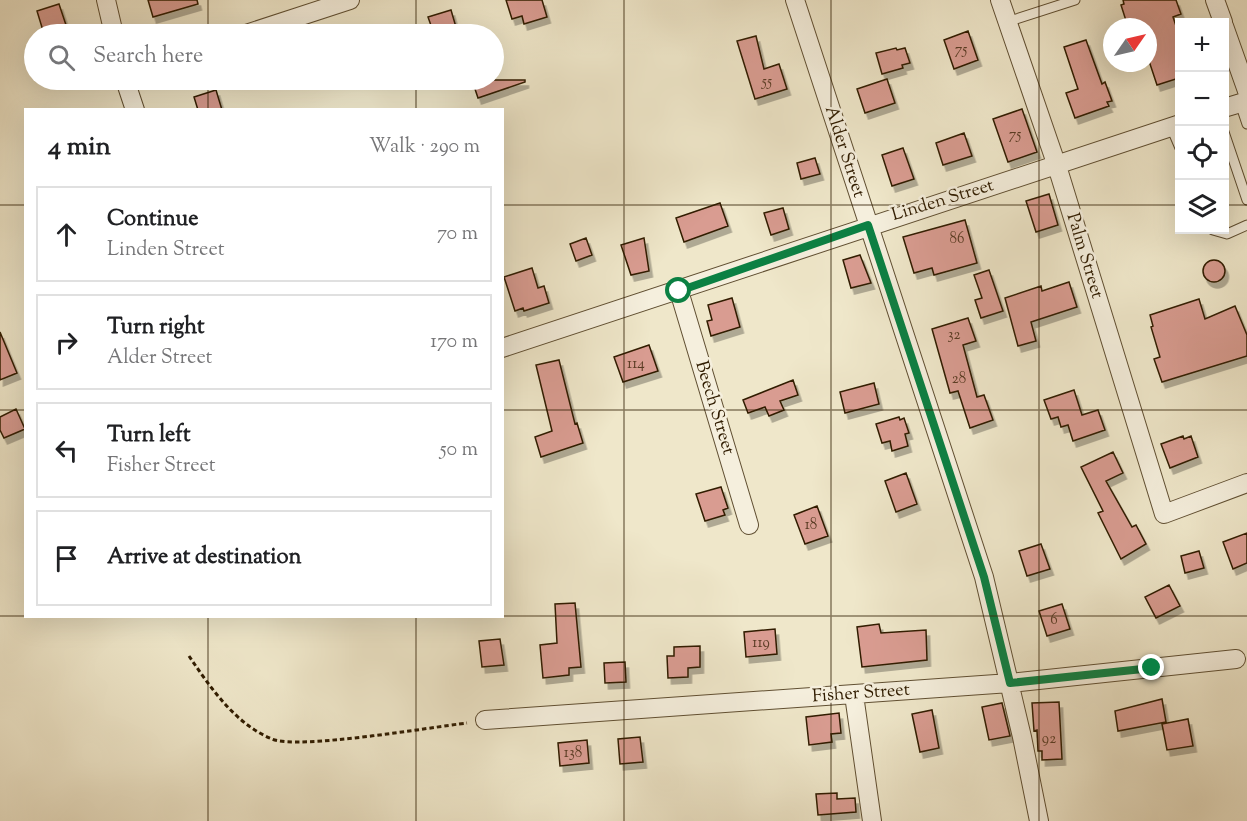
<!DOCTYPE html>
<html lang="en">
<head>
<meta charset="utf-8">
<style>
	body { margin:0; font-family:"Sorts Mill Goudy",serif; background:#f2f2f2; color:#202124 }
	.controls { position:absolute; right:18px; top:18px; display:grid; overflow:hidden; border-radius:0px; box-shadow:0 6px 24px #0002 }
	.controls button { width:54px; height:54px; display:grid; place-items:center; padding:0; border:0; border-bottom:2px solid #e0e0e0; background:#fff; color:#202124; font:30px sans-serif }
	.compass { position:absolute; left:1103px; top:18px; width:54px; height:54px; border-radius:50%; background:#fff; box-shadow:0 6px 24px #0002; rotate:56deg }
	.stop { position:absolute; width:18px; height:18px; margin:-14px; border:4px solid #0b8043; border-radius:50%; background:#fff }
	.stop.end { background:#0b8043; border-color:#fff; box-shadow:0 2px 6px #0008 }
	.list { margin:0; padding:0; list-style:none }
	h2 { display:flex; justify-content:space-between; align-items:center; height:78px; margin:0; padding:0 24px; font-size:26px }
	h2 small { font-size:20px; font-weight:400; color:#757577 }
	.list li { display:grid; grid-template-columns:39px 1fr auto; gap:18px; align-items:center; box-sizing:border-box; height:96px; margin:0 12px 12px; padding:0 12px; border:2px solid #e0e0e0; border-radius:0px }
	.list b { display:block; font-size:22px; white-space:nowrap }
	.list p { margin:0; font-size:20px; white-space:nowrap; color:#757577 }
	.list em { font-size:20px; font-style:normal; color:#757577 }
	.icon { flex:none; width:33px; height:33px; fill:none; stroke:currentColor; stroke-width:2; stroke-linecap:round; stroke-linejoin:round }
	.map { position:relative; flex:none; width:1247px; height:821px; overflow:hidden }
	.search { position:absolute; background:#fff; box-shadow:0 6px 24px #0002; left:24px; top:24px; width:480px; height:66px; display:flex; align-items:center; gap:15px; box-sizing:border-box; padding:0 21px; border-radius:33px; color:#757577; font-size:22px }
	.panel { position:absolute; background:#fff; box-shadow:0 6px 24px #0002; left:24px; top:108px; width:480px; height:510px; border-radius:0px }
	.map>svg:first-child { display:block }
</style>
</head>
<body>
<div class="map">
<svg width="1247" height="821" viewBox="0 0 1247 821">
	<defs>
		<filter id="shadow"><feDropShadow dx="3.5" dy="6" stdDeviation="0" flood-color="#0004"/></filter>
	</defs>
	<rect width="100%" height="100%" fill="#efe7ca"/>
	<filter id="stains"><feTurbulence type="fractalNoise" baseFrequency=".00333" numOctaves="4"/><feColorMatrix values="0 0 0 0 .2 0 0 0 0 .09 0 0 0 0 .02 0 0 0 .5 -.17"/></filter>
	<radialGradient id="worn" r=".72"><stop offset=".6" stop-color="#630" stop-opacity="0"/><stop offset="1" stop-color="#630" stop-opacity=".3"/></radialGradient>
	<path fill="#d99c91" stroke="#301c00" stroke-width="1.5" filter="url(#shadow)" d="M148,0H197L198,4L153,17Z
		M506,0H542L547,17L524,24L522,16L512,19Z
		M1123,0H1176L1181,14L1173,17L1179,35V78L1157,85L1148,58V27H1128L1121,5L1124,4Z
		M59,4L69,34H44L37,11Z
		M451,10L458,34H434L428,17Z
		M968,31L978,60L954,69L944,40Z
		M756,36L764,69L779,64L787,89L755,99L737,41Z
		M1086,40L1102,84L1105,82L1112,101L1107,102L1109,106L1075,118L1066,93L1078,89L1064,47Z
		M896,48L897,50L905,48L910,63L902,65L903,68L882,74L876,53Z
		M887,79L895,103L865,113L857,89Z
		M472,80H525V82L478,98Z
		M216,90L222,110H198L194,97Z
		M1022,109L1037,152L1008,162L993,119Z
		M964,133L972,156L943,165L936,143Z
		M903,148L914,179L892,186L882,155Z
		M815,158L820,174L801,179L797,163Z
		M1049,194L1058,225L1036,232L1026,201Z
		M720,203L728,226L684,242L676,218Z
		M783,208L789,229L771,235L764,213Z
		M965,220L977,263L934,275L932,268L914,273L903,237Z
		M586,238L592,255L576,261L570,244Z
		M644,238L649,271L631,275L621,245Z
		M860,255L871,283L851,288L843,260Z
		M1203 271a11 11 0 1 1 22 0a11 11 0 1 1-22 0Z
		M532,268L538,288L544,286L549,303L524,311L523,308L515,311L504,277Z
		M989,270L1003,311L981,318L975,300L982,298L974,275Z
		M1069,282L1077,307L1031,322L1036,341L1018,346L1005,298L1041,286L1042,291Z
		M732,298L740,327L711,336L707,321L712,320L708,305Z
		M1199,299L1205,319L1235,306L1247,335V356L1162,382L1154,359L1160,357L1151,327L1153,326L1150,315Z
		M968,318L976,341L963,345L977,397L984,395L993,420L970,428L958,391L950,393L932,329Z
		M0,332L17,373L0,380Z
		M649,345L658,371L623,382L614,357Z
		M559,360L575,424L577,423L583,443L541,457L535,437L552,431L536,365Z
		M793,380L798,395L780,401L784,410L769,416L765,407L748,413L743,400Z
		M874,383L879,404L845,413L840,392Z
		M1074,390L1082,415L1098,410L1105,430L1073,441L1068,425L1061,427L1058,417L1051,419L1044,400Z
		M16,409L25,429L4,438L0,430V417Z
		M899,417L900,420L904,418L909,433L905,434L908,446L892,451L890,441L882,443L876,424Z
		M1183,436L1184,439L1191,436L1198,457L1170,468L1161,444Z
		M1113,452L1123,473L1106,481L1132,527L1136,525L1146,544L1121,559L1098,513L1103,511L1081,467Z
		M906,473L917,504L896,512L885,481Z
		M721,487L728,508L723,510L725,515L705,521L696,494Z
		M817,506L828,536L805,544L794,515Z
		M1247,533V563L1233,569L1223,542Z
		M1041,544L1050,569L1027,576L1019,551Z
		M1199,551L1204,568L1185,573L1181,556Z
		M1169,585L1180,606L1156,618L1145,597Z
		M575,603L581,667L569,668V675L543,678L540,645L557,643L555,604Z
		M1062,604L1070,629L1047,636L1039,611Z
		M879,624L881,633L926,630L927,660L862,667L857,627Z
		M775,629L777,654L746,657L744,632Z
		M500,639L504,665L482,667L479,641Z
		M700,646V667L688,668V677L668,678L667,656H674V647Z
		M625,662L626,682L605,683L604,663Z
		M1162,699L1166,722L1118,731L1115,711Z
		M1059,702L1062,759L1042,760V751H1038L1037,730L1034,731L1032,703Z
		M1002,703L1010,736L989,740L982,707Z
		M932,710L939,748L920,752L912,714Z
		M839,713L841,733L831,734L832,742L809,745L806,717Z
		M1188,719L1193,746L1167,750L1162,724Z
		M640,737L643,762L620,764L618,739Z
		M587,740L589,763L560,766L558,743Z
		M837,793V799L855,798L856,812L818,815L816,794Z"/>
	<g fill="none" stroke-linecap="round" stroke-linejoin="round">
		<defs>
			<path id="service" d="M1007,22L1075,0
				M1240,103L1247,124
				M1171,127L1180,148
				M1224,132L1247,200
				M1213,230L1227,234L1247,225"/>
			<path id="minor" d="M106,0L114,34
				M795,0L984,577L1022,737L1039,821
				M1000,0L1057,166L1164,514L1247,483
				M1215,0L1223,22
				M1224,26L1247,91
				M246,34L350,0
				M125,80L135,110
				M1224,108L1247,101
				M679,291L749,525
				M502,348L1180,124
				M854,695L872,821
				M485,720L1010,683L1236,659"/>
		</defs>
		<use href="#service" stroke="#604f32" stroke-width="11"/>
		<use href="#minor" stroke="#604f32" stroke-width="20"/>
		<path stroke="#301c00" stroke-width="3" stroke-dasharray="4.5 3" stroke-linecap="butt" d="M189,656C210,687 235,724 272,739C298,750 432,727 467,723"/>
		<use href="#service" stroke="#f5efdd" stroke-width="9"/>
		<use href="#minor" stroke="#f5efdd" stroke-width="18"/>
	</g>
	<g fill="none" stroke-linecap="round" stroke-linejoin="round">
		<path stroke="#0b8043" stroke-width="8" d="M679,291L868,225L984,577L1010,683L1152,668"/>
	</g>
	<path fill="none" stroke="#301c00" stroke-width="1.5" stroke-opacity="0.55" d="M208,0V34M416,0V34M624,0V821M831,0V821M1039,0V821M208,80V110M416,80V110M0,205H26M502,205H1180M1224,205H1247M0,410H26M502,410H1247M0,616H26M208,616V821M416,616V821M502,616H1247"/>
	<g text-anchor="middle" dominant-baseline="central" stroke-width="5" stroke-linejoin="round" paint-order="stroke">
		<g font-size="15" fill="#5a3c24">
			<text x="961" y="50">75</text>
			<text x="767" y="82">55</text>
			<text x="1015" y="135">75</text>
			<text x="957" y="239">86</text>
			<text x="954" y="335">32</text>
			<text x="636" y="364">114</text>
			<text x="959" y="379">28</text>
			<text x="811" y="525">18</text>
			<text x="1054" y="620">6</text>
			<text x="761" y="643">119</text>
			<text x="1049" y="739">92</text>
			<text x="573" y="753">138</text>
		</g>
		<g font-size="18" fill="#301c00" stroke="#f5efdd">
			<text transform="translate(844 152) rotate(72)">Alder Street</text>
			<text transform="translate(943 201) rotate(-17)">Linden Street</text>
			<text transform="translate(1084 256) rotate(73)">Palm Street</text>
			<text transform="translate(714 408) rotate(73)">Beech Street</text>
			<text transform="translate(861 694) rotate(-4)">Fisher Street</text>
		</g>
	</g>
	<rect width="100%" height="100%" filter="url(#stains)"/>
	<rect width="100%" height="100%" fill="url(#worn)"/>
</svg>
<div class="controls">
<button>+</button>
<button>−</button>
<button><svg class="icon" aria-label="locate" viewBox="0 0 24 24"><circle cx="12" cy="12" r="6"/><path d="M12 2v4M12 18v4M2 12h4M18 12h4"/></svg></button>
<button><svg class="icon" aria-label="layers" viewBox="0 0 24 24"><path d="M12 4l9 5-9 5-9-5zM3 14l9 5 9-5"/></svg></button>
</div>
<svg class="compass" viewBox="-18 -18 36 36"><path d="M0-13l5 13h-10z" fill="#e53935"/><path d="M0 13l5-13h-10z" fill="#757577"/></svg>
<div class="stop" style="left:679px;top:291px"></div>
<div class="stop end" style="left:1152px;top:668px"></div>
<div class="search"><svg class="icon" aria-label="search" viewBox="0 0 24 24"><circle cx="10" cy="10" r="6"/><path d="M15 15l6 6"/></svg>Search here</div>
<section class="panel">
<h2>4 min<small>Walk · 290 m</small></h2>
<ul class="list">
<li><svg class="icon" aria-label="ahead" viewBox="0 0 24 24"><path d="M12 20V5M6 11l6-6 6 6"/></svg><div><b>Continue</b><p>Linden Street</p></div><em>70 m</em></li>
<li><svg class="icon" aria-label="right" viewBox="0 0 24 24"><path d="M7 20v-9h11M14 6l5 5-5 5"/></svg><div><b>Turn right</b><p>Alder Street</p></div><em>170 m</em></li>
<li><svg class="icon" aria-label="left" viewBox="0 0 24 24"><path d="M17 20v-9H6M10 6l-5 5 5 5"/></svg><div><b>Turn left</b><p>Fisher Street</p></div><em>50 m</em></li>
<li><svg class="icon" aria-label="arrive" viewBox="0 0 24 24"><path d="M6 21V4h12l-3 4 3 4H6"/></svg><div><b>Arrive at destination</b></div></li>
</ul>
</section>
</div>
</body>
</html>
